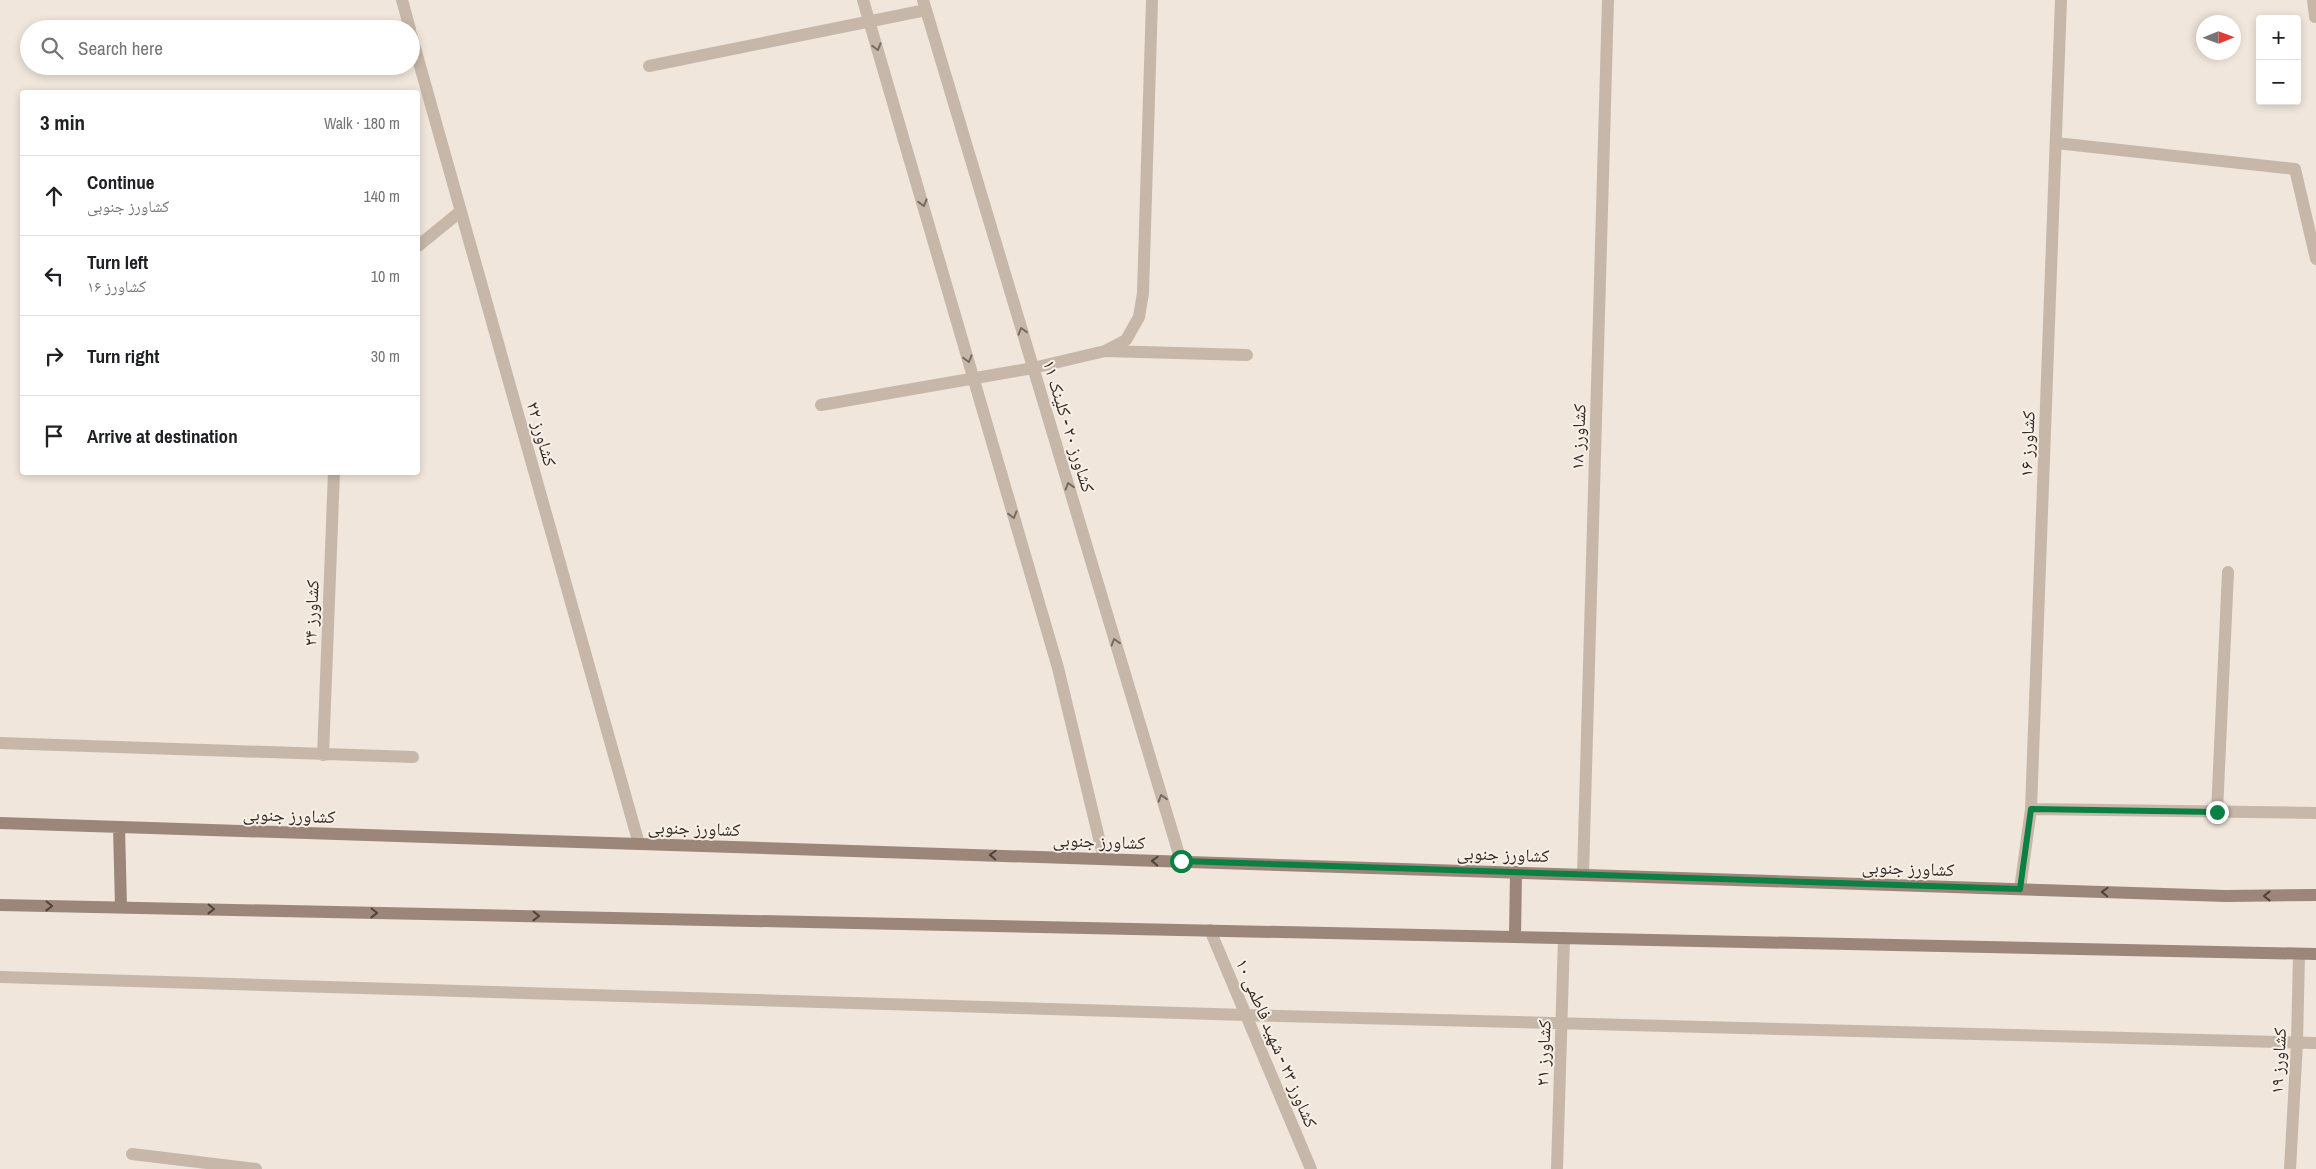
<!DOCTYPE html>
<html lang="en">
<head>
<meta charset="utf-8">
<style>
	body { margin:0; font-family:"Archivo Narrow","Noto Naskh Arabic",sans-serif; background:#f2f2f2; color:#202124 }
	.controls { position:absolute; right:15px; top:15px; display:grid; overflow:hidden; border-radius:5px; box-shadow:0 2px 8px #0003 }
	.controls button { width:45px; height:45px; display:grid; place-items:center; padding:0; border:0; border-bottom:1px solid #e0e0e0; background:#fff; color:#202124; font:25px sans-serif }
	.compass { position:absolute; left:2196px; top:15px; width:45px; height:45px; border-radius:50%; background:#fff; box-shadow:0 2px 8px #0003; rotate:89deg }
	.stop { position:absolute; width:15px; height:15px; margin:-11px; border:4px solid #0b8043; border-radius:50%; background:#fff }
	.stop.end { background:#0b8043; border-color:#fff; box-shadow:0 1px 5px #0008 }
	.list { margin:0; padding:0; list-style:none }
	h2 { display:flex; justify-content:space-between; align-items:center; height:65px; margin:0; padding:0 20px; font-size:21px }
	h2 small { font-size:16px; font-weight:400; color:#757577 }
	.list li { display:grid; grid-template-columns:32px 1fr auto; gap:15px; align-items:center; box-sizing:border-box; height:80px; padding:0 20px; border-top:1px solid #e0e0e0 }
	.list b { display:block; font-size:19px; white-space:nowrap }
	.list p { margin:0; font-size:16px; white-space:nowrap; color:#757577 }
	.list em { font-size:16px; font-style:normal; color:#757577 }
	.icon { flex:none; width:28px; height:28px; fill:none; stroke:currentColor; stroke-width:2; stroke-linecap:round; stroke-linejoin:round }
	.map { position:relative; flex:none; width:2316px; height:1169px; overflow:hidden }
	.search { position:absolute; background:#fff; box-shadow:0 2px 8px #0003; left:20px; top:20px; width:400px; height:55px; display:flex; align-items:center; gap:12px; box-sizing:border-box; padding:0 18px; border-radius:28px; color:#757577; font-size:19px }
	.panel { position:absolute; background:#fff; box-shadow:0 2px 8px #0003; left:20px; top:90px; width:400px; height:385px; border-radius:5px }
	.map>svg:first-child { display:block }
</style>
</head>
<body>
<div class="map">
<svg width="2316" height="1169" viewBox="0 0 2316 1169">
	<rect width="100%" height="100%" fill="#f0e6db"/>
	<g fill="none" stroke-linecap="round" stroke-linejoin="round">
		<path stroke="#c7b7a8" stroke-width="12" d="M402,0L410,29
			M2313,0L2315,17
			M411,34L639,844
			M649,66L926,10
			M2056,143L2295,169L2316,259
			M418,246L461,211
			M1105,351L1247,355
			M821,405L1033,368L1105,351L1126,340L1139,317L1143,293L1152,0
			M0,743L413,757
			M323,755L334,472
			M2031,809L2316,813
			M2217,812L2228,572
			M1583,875L1608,0
			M2020,889L2031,809L2061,0
			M1210,930L1311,1169
			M0,977L1246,1015L2316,1043
			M132,1154L256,1169
			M1557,1169L1564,938
			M2290,1169L2297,1043L2299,954"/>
		<path stroke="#c7b7a8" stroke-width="12" d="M863,0L1058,668L1104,859
			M923,0L1181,861"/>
		<path stroke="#9b8679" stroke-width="12" d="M0,823L2226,896L2316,895
			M119,827L121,907
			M0,905L2316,954
			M1515,937L1516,872"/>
	</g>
	<defs><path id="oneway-chevron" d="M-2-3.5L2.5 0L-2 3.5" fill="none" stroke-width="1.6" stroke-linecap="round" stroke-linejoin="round" transform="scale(1.25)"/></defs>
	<g stroke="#766b61">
		<use href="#oneway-chevron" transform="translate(877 47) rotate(74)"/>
		<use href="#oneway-chevron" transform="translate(923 203) rotate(74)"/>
		<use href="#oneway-chevron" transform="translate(1022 331) rotate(-107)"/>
		<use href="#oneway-chevron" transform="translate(968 359) rotate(74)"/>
		<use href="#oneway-chevron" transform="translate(1069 486) rotate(-107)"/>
		<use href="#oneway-chevron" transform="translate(1013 515) rotate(74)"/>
		<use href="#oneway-chevron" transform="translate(1115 642) rotate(-107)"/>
		<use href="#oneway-chevron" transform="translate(1162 798) rotate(-107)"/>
	</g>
	<g stroke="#4e423c">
		<use href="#oneway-chevron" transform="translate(993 855) rotate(-178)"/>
		<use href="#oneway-chevron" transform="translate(1155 861) rotate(-178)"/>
		<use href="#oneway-chevron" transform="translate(2105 892) rotate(-178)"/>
		<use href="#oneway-chevron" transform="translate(2267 896) rotate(180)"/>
		<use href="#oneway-chevron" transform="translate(49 906) rotate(1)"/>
		<use href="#oneway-chevron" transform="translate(211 909) rotate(1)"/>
		<use href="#oneway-chevron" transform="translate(374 913) rotate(1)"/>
		<use href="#oneway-chevron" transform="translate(536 916) rotate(1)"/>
	</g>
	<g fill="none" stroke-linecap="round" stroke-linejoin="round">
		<path stroke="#0b8043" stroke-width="6" d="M1181,861L2020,889L2031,809L2217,812"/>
	</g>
	<g text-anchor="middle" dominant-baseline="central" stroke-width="4" stroke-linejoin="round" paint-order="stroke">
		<g font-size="18" fill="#342c27" stroke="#f8f0e7">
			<text transform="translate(1069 426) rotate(73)">کشاورز ۲۰ - کلینک ۱۱</text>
			<text transform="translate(542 434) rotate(74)">کشاورز ۲۲</text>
			<text transform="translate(1578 437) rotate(-88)">کشاورز ۱۸</text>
			<text transform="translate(2027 444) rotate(-88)">کشاورز ۱۶</text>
			<text transform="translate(311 613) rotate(-88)">کشاورز ۲۴</text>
			<text transform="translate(289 815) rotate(2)">کشاورز جنوبی</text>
			<text transform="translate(694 828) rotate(2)">کشاورز جنوبی</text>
			<text transform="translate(1099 841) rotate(2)">کشاورز جنوبی</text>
			<text transform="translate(1503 854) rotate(2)">کشاورز جنوبی</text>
			<text transform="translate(1908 868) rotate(2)">کشاورز جنوبی</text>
			<text transform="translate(1277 1043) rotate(67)">کشاورز ۲۳ - شهید فاطمی ۱۰</text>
			<text transform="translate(1543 1053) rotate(-88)">کشاورز ۲۱</text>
			<text transform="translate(2278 1061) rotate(-87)">کشاورز ۱۹</text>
		</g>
	</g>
</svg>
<div class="controls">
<button>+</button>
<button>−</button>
</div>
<svg class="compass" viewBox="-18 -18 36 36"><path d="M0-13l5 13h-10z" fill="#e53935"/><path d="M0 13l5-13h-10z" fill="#757577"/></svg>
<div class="stop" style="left:1181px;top:861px"></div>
<div class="stop end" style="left:2217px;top:812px"></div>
<div class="search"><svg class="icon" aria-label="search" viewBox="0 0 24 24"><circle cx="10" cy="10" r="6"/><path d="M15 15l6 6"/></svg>Search here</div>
<section class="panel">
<h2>3 min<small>Walk · 180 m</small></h2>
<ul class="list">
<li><svg class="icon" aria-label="ahead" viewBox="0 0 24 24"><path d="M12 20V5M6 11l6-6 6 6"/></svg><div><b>Continue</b><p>کشاورز جنوبی</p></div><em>140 m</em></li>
<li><svg class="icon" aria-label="left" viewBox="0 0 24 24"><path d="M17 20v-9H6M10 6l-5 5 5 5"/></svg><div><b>Turn left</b><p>کشاورز ۱۶</p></div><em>10 m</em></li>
<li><svg class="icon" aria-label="right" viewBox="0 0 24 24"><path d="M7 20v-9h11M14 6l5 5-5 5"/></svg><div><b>Turn right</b></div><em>30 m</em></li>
<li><svg class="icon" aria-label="arrive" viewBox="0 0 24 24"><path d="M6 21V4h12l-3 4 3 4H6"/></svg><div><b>Arrive at destination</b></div></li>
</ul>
</section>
</div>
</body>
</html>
